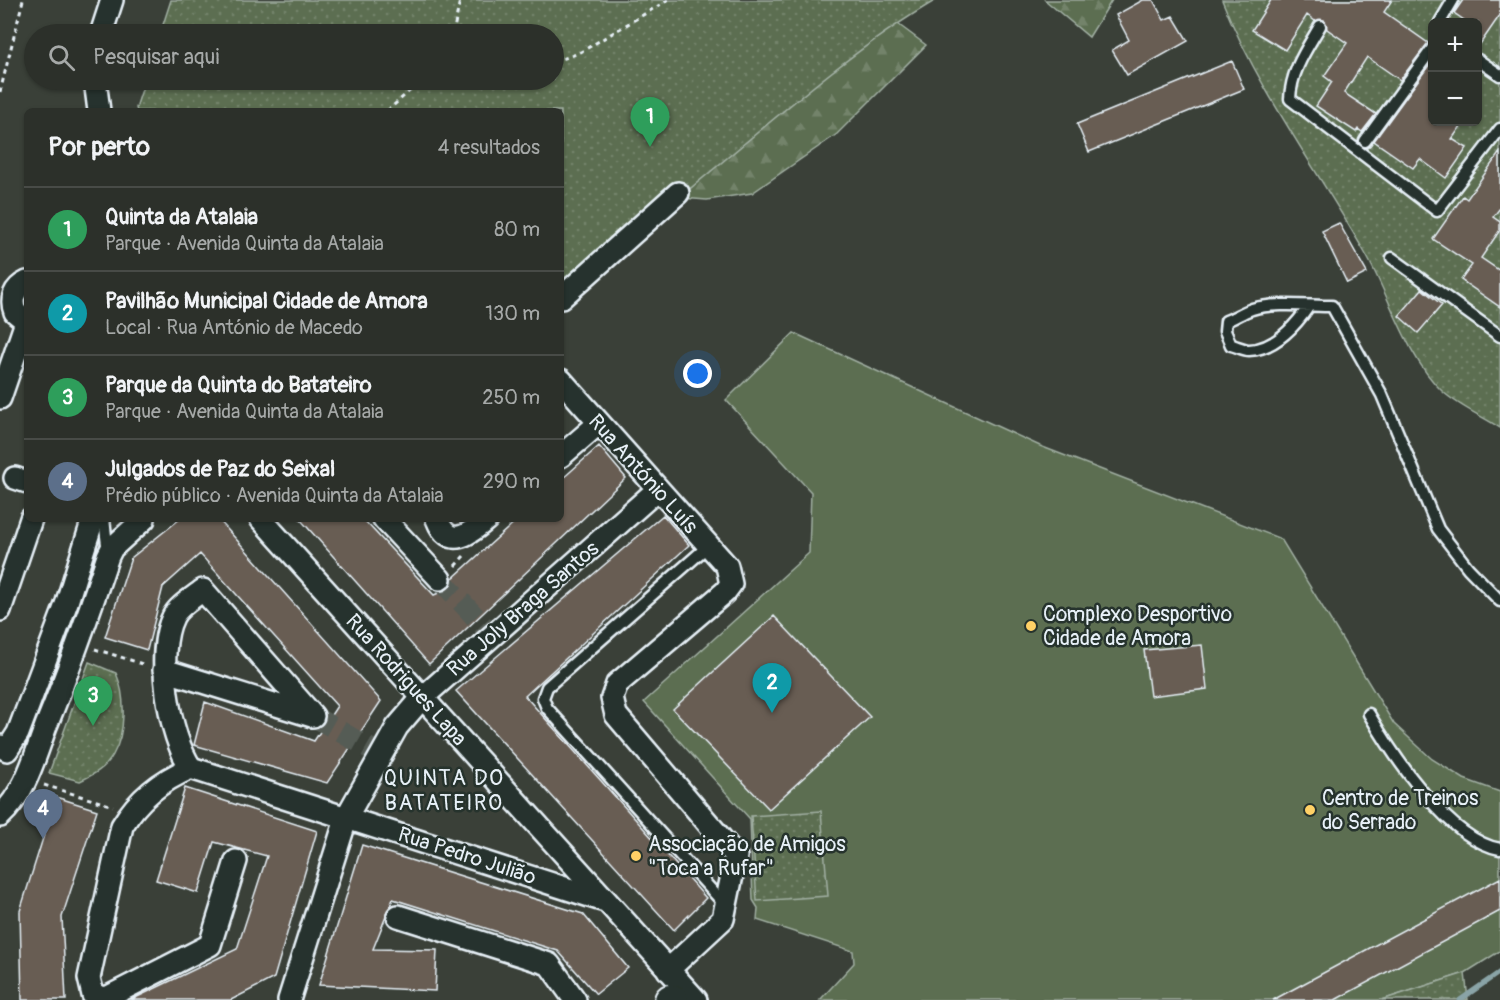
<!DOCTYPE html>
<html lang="pt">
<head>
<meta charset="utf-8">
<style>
	body { margin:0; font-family:Pangolin,sans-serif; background:#383c36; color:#f1f3f6 }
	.controls { position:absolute; right:18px; top:18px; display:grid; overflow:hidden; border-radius:9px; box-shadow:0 2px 4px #0004 }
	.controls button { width:54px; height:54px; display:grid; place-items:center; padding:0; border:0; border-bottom:2px solid #484b47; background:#2c302a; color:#f1f3f6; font:30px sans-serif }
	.you { position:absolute; left:698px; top:374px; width:21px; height:21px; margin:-15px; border:4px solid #fff; border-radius:50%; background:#1a73e8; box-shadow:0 0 0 9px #1a73e833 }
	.badge { display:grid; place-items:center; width:39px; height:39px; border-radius:50%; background:#e69b98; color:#fff; font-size:20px; font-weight:700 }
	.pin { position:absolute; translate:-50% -50px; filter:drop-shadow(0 2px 3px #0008) }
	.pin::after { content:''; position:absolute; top:32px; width:21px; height:18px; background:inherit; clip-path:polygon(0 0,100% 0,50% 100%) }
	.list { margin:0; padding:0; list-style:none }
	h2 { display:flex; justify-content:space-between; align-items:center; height:78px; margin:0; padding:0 24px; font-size:26px }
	h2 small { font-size:20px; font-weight:400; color:#a6a9a8 }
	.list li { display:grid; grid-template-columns:39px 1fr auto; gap:18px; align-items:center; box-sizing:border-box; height:84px; padding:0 24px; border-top:2px solid #484b47 }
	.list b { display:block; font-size:22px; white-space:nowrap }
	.list p { margin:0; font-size:20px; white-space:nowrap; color:#a6a9a8 }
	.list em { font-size:20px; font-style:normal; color:#a6a9a8 }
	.icon { flex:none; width:33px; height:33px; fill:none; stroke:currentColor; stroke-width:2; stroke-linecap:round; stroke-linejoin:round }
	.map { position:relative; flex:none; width:1500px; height:1000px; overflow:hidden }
	.search { position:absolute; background:#2c302a; box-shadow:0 2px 4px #0004; left:24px; top:24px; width:540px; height:66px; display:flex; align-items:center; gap:15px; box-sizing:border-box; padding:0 21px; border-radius:33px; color:#a6a9a8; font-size:22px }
	.panel { position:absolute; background:#2c302a; box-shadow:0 2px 4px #0004; left:24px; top:108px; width:540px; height:414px; border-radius:9px }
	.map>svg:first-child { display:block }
</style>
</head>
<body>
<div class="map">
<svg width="1500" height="1000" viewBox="0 0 1500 1000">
	<defs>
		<pattern id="forest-firs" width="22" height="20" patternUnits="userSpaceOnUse" patternTransform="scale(1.5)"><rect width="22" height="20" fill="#5c6e51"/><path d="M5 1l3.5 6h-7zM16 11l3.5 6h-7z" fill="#73836b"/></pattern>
		<pattern id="park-dots" width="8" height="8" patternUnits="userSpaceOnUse" patternTransform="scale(1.5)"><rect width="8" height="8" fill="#5c6e51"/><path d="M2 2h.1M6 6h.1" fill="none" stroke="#73836b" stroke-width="1.8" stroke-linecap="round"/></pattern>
	</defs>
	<rect width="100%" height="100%" fill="#3a4038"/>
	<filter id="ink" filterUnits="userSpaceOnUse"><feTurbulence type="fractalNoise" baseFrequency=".0167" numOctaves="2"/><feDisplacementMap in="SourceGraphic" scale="12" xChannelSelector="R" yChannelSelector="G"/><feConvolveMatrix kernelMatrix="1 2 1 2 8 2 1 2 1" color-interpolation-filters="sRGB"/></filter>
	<g filter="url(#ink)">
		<path fill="#5c6e51" stroke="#a2b0a4" stroke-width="1.5" d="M794,333L1040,446L1281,539L1394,724L1432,759L1464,779L1500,792V951L1465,973L1382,1000H820L854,963L853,951L757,920L758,908L753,900L750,819L644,702L809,553L811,492L726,400Z"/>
		<path fill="url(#forest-firs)" stroke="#a2b0a4" stroke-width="1.5" d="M1045,0H1112L1089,37Z
			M883,13L926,45L837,134L752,193L707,200L565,189L561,111H525Z"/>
		<path fill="url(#park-dots)" stroke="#a2b0a4" stroke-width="1.5" fill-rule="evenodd" d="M171,0H936C846,53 767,126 686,192C646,224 603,253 561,284V111H137L136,108L145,80H554V34H160Z
			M1222,0H1500V428C1482,416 1458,406 1442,391C1407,358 1389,295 1365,253C1317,169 1258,90 1222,0ZM1432,22H1478V122H1432Z
			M89,662L116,673C126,696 126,732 113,755C106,768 93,775 80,781L49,773Z
			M821,811L828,896L757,901L751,816Z
			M1465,973L1468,1000H1382Z"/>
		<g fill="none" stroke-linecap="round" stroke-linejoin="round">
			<path stroke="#8aa4a7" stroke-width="5" d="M1460,1000L1500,972"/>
		</g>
		<path fill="#675d53" stroke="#e8f1f8" stroke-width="1.5" d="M1143,0H1153L1164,20L1173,16L1188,41L1127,75L1112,50L1129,40L1116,15Z
			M1271,0H1392L1384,12L1428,43L1400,80L1367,57L1344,93L1376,114L1362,132L1358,129L1356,132L1316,106L1332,82L1324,76L1347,43L1327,29L1324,20L1315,21L1307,15L1285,50L1252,30Z
			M1463,0H1500V15L1478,47V22H1467L1454,13Z
			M1232,61L1244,89L1089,152L1077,124Z
			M1432,61V122H1464L1452,139L1467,148L1446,178L1420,159L1413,168L1374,141Z
			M1500,152V208L1493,217L1500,222V230L1481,258L1500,271V307L1461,280L1472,265L1433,239L1463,196L1467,199Z
			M1339,223L1367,273L1347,283L1322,231Z
			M1422,289L1442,305L1418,333L1399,316Z
			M599,446L626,478L429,664L300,519H363L434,595L448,589L452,579L518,519H561V480Z
			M663,515L689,545L525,696L706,898L674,930L456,691Z
			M180,519H218L381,701L327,783L194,745L205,702L314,741L337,706L200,554L163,587L147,650L105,637L131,558Z
			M774,616L870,717L769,809L673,709Z
			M1202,645L1207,689L1150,696L1144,650Z
			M185,788L317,831L274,978L231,1000H131L237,949L267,856L214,842L198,893L156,880Z
			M56,797L97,810L62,917L66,1000H22L20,911Z
			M362,845L583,914L628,968L596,994L558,951L393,899L373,949L437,950L435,991L319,985Z
			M1500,878V911L1335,1000H1273Z"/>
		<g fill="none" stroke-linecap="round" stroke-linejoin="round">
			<path stroke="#545b55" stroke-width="21" stroke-dasharray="21 10" stroke-linecap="butt" d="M440,579L493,636
				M313,716L381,755"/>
			<defs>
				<path id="lane" d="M1440,22L1453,0
					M1320,26C1306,50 1291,71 1290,99L1437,211L1500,129
					M1478,60L1500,75
					M1365,141L1432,49
					M1392,258L1500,336
					M1309,306C1296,325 1275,349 1249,350C1244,350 1236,346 1231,345L1225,331L1226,321C1234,318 1243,312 1252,309C1276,302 1308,306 1332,306L1382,395L1438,529L1468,568L1500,601
					M104,519L108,553
					M708,546L547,687L543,698L547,708L726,906
					M1369,714C1394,757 1449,840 1500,849"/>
				<path id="street" d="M101,34L112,0
					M95,80L99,111
					M27,282C14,288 10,299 15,312L27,322
					M561,298L678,193
					M561,380L727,566L731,584L725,592L617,684L612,698L616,715L736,856L723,919L668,970
					M0,398L26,322
					M561,456L598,424
					M15,478L27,482
					M261,519L696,1000
					M384,519L440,579
					M437,519C449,551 470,534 487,519
					M0,610L31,519
					M164,670L312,716
					M0,746L7,750L18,733L67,602L93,519
					M191,768C162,780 138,799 122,826L89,978L93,995L106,998L210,945L236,861
					M191,768L602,900
					M191,768C169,736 155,653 173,617C178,606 193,598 203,590L313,716
					M0,816C25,794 35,756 46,726C69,670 89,613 108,556L112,548L144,519
					M398,916L549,964L575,1000
					M289,1000L347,816L397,727L422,698L657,490"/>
				<path id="secondary" d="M670,1000H673"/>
			</defs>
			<use href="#lane" stroke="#e8f1f8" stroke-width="15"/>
			<use href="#street" stroke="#e8f1f8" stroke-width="26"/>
			<use href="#secondary" stroke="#e8f1f8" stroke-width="34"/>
			<path stroke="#e8f1f8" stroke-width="3" stroke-dasharray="4.5 4.5" stroke-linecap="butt" d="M453,34L460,0
				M554,62L579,53L668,0
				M0,92L23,0
				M387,111L422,80
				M455,566L464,556
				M95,649L146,665
				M44,785L113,806"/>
			<use href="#lane" stroke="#26332d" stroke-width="10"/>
			<use href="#street" stroke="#26332d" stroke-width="21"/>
			<use href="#secondary" stroke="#26332d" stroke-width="30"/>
		</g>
	</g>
	<g fill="#ffd166" stroke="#26332d" stroke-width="2">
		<circle cx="1031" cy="626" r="6"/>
		<circle cx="1310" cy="810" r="6"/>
		<circle cx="636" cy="856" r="6"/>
	</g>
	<g text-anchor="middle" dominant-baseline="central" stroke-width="5" stroke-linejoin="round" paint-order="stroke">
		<g font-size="21" fill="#e8f1f8" stroke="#26332d">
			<text transform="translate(643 474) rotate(48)">Rua António Luís</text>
			<text transform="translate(523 609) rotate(-41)">Rua Joly Braga Santos</text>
			<text transform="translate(406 680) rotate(48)">Rua Rodrigues Lapa</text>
			<text transform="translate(467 856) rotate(18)">Rua Pedro Julião</text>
		</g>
		<g font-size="21" fill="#e8f1f8" stroke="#26332d" text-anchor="start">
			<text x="1043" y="614">Complexo Desportivo<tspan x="1043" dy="24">Cidade de Amora</tspan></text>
			<text x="1322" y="798">Centro de Treinos<tspan x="1322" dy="24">do Serrado</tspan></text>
			<text x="648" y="844">Associação de Amigos<tspan x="648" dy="24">"Toca a Rufar"</tspan></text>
		</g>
		<g font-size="22" letter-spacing="1.5" fill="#e8f1f8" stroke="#26332d">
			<text x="444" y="778">QUINTA DO<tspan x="444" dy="25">BATATEIRO</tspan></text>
		</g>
	</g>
</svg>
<div class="controls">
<button>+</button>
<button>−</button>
</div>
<div class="you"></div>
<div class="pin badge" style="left:650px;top:147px;background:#2e9e5b">1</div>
<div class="pin badge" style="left:772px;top:713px;background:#0f9aa8">2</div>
<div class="pin badge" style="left:93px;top:726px;background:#2e9e5b">3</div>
<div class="pin badge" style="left:43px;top:839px;background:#5c6f8a">4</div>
<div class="search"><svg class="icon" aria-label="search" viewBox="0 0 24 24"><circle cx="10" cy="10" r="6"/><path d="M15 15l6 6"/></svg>Pesquisar aqui</div>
<section class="panel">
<h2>Por perto<small>4 resultados</small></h2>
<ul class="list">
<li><span class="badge" style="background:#2e9e5b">1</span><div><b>Quinta da Atalaia</b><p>Parque · Avenida Quinta da Atalaia</p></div><em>80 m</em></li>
<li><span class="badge" style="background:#0f9aa8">2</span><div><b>Pavilhão Municipal Cidade de Amora</b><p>Local · Rua António de Macedo</p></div><em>130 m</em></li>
<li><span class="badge" style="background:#2e9e5b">3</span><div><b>Parque da Quinta do Batateiro</b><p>Parque · Avenida Quinta da Atalaia</p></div><em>250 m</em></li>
<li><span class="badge" style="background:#5c6f8a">4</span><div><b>Julgados de Paz do Seixal</b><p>Prédio público · Avenida Quinta da Atalaia</p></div><em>290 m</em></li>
</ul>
</section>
</div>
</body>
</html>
